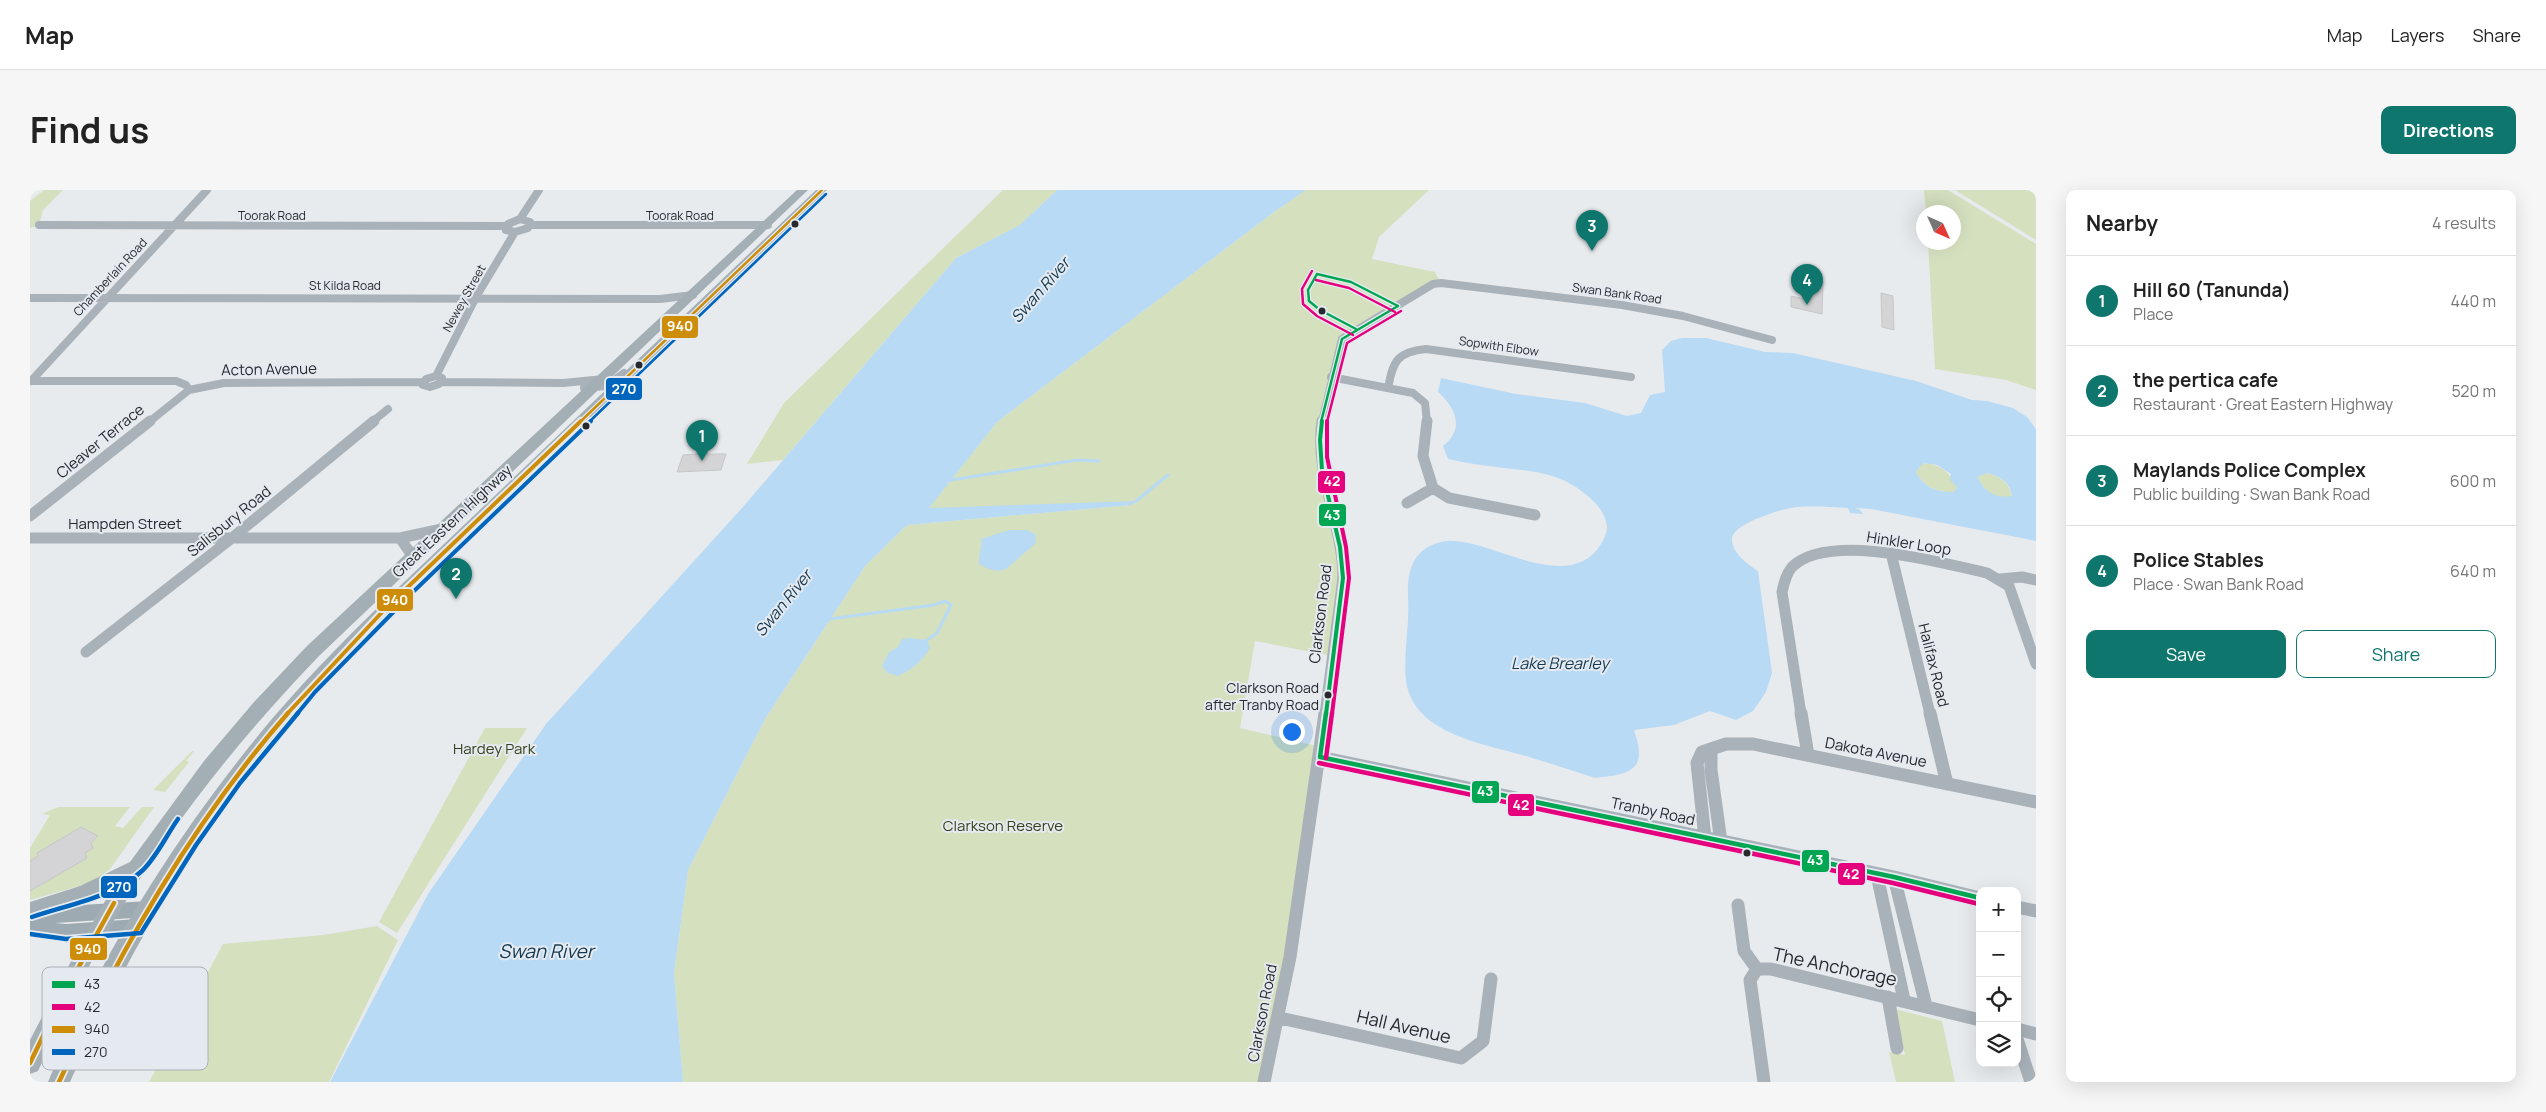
<!DOCTYPE html>
<html lang="en">
<head>
<meta charset="utf-8">
<style>
	body { margin:0; font-family:Manrope,sans-serif; background:#f6f6f6; color:#222 }
	.controls { position:absolute; right:15px; bottom:15px; display:grid; overflow:hidden; border-radius:10px; box-shadow:0 5px 20px #0002 }
	.controls button { width:45px; height:45px; display:grid; place-items:center; padding:0; border:0; border-bottom:1px solid #e0e0e0; background:#fff; color:#222; font:25px sans-serif }
	.compass { position:absolute; left:1886px; top:15px; width:45px; height:45px; border-radius:50%; background:#fff; box-shadow:0 5px 20px #0002; rotate:135deg }
	.you { position:absolute; left:1261px; top:541px; width:18px; height:18px; margin:-12px; border:4px solid #fff; border-radius:50%; background:#1a73e8; box-shadow:0 0 0 8px #1a73e833 }
	.badge { display:grid; place-items:center; width:32px; height:32px; border-radius:50%; background:#0f766e; color:#fff; font-size:16px; font-weight:700 }
	.pin { position:absolute; translate:-50% -41px; filter:drop-shadow(0 1px 2px #0008) }
	.pin::after { content:''; position:absolute; top:26px; width:18px; height:15px; background:inherit; clip-path:polygon(0 0,100% 0,50% 100%) }
	.list { margin:0; padding:0; list-style:none }
	h2 { display:flex; justify-content:space-between; align-items:center; height:65px; margin:0; padding:0 20px; font-size:21px }
	h2 small { font-size:16px; font-weight:400; color:#767676 }
	.list li { display:grid; grid-template-columns:32px 1fr auto; gap:15px; align-items:center; box-sizing:border-box; height:90px; padding:0 20px; border-top:1px solid #e0e0e0 }
	.list b { display:block; font-size:19px; white-space:nowrap }
	.list p { margin:0; font-size:16px; white-space:nowrap; color:#767676 }
	.list em { font-size:16px; font-style:normal; color:#767676 }
	.actions { display:flex; gap:10px; padding:15px 20px }
	.actions a { flex:1; padding:11px 0; border:1px solid #0f766e; border-radius:10px; text-align:center; font-size:18px; color:#0f766e }
	.actions .main { background:#0f766e; color:#fff }
	.icon { flex:none; width:28px; height:28px; fill:none; stroke:currentColor; stroke-width:2; stroke-linecap:round; stroke-linejoin:round }
	.map { position:relative; flex:none; width:2006px; height:892px; overflow:hidden; border-radius:10px }
	header { display:flex; align-items:center; gap:30px; box-sizing:border-box; height:70px; padding:0 25px; background:#fff; border-bottom:1px solid #e0e0e0 }
	header strong { font-size:24px }
	nav { display:flex; gap:28px; margin-inline-start:auto; font-size:18px }
	.intro { display:flex; align-items:center; justify-content:space-between; box-sizing:border-box; height:120px; padding:0 30px }
	h1 { margin:0; font-size:35px }
	.button { padding:12px 22px; border-radius:10px; background:#0f766e; color:#fff; font-size:18px; font-weight:700 }
	main { display:flex; gap:30px; padding:0 30px }
	aside { flex:1; background:#fff; border-radius:10px; box-shadow:0 5px 20px #0002 }
	.map>svg:first-child { display:block }
</style>
</head>
<body>
<header>
<strong>Map</strong>
<nav><a>Map</a><a>Layers</a><a>Share</a></nav>
</header>
<div class="intro"><h1>Find us</h1><a class="button">Directions</a></div>
<main>
<div class="map">
<svg width="2006" height="892" viewBox="0 0 2006 892">
	<rect width="100%" height="100%" fill="#e8ebee"/>
	<path fill="#d4e0be" d="M14,0H33L13,20L9,35L0,38V11Z
		M973,0H1027L990,35L926,68L753,270L717,274L754,213Z
		M1276,0H1399L1349,47L1342,69L1405,82L1411,93L1316,144L1286,249L1312,370L1302,466L1225,451L1210,538L1291,557L1234,892H653L644,783L658,680L735,529L835,376L877,335L1101,315L1106,312L898,319L967,232L1244,22Z
		M1894,0H1918L2006,54V200L1976,190L1905,179L1898,53L1924,52V22H1896Z
		M1925,0H2006V50Z
		M1893,273C1911,275 1919,281 1927,297L1924,303C1906,301 1895,298 1886,282Z
		M1957,283C1971,287 1979,292 1982,307C1963,309 1956,302 1946,286Z
		M455,538H497L367,743L349,732Z
		M162,561H164L156,571L159,572L135,602L123,600Z
		M100,617L85,636L93,638L112,617H124L80,679L71,686L56,694L0,710V658L20,625L12,624L28,617Z
		M347,736L368,750L299,892H119L193,754L293,745Z
		M1865,819L1912,831L1925,892H1866L1859,862L1875,865Z"/>
	<path fill="#b8daf4" fill-rule="evenodd" d="M1027,0H1276L1244,22L967,232L899,318L1108,311L1101,315L877,335L835,376L735,529L658,680L644,783L653,892H300L398,704L516,534L712,318L926,68L990,35Z
		M1652,148H1676L1735,162L1763,163L1886,191L1942,210L1957,211L1983,218L1997,227L2006,239V351L1841,319L1825,318L1830,320L1833,324L1820,323L1818,318C1801,317 1784,316 1768,317C1754,318 1702,333 1702,349C1702,364 1718,374 1728,381L1742,483L1736,502L1723,521L1706,530L1680,521L1644,535L1604,540C1618,580 1602,584 1565,588C1542,581 1520,573 1496,566C1455,554 1382,544 1376,490C1373,463 1380,435 1378,407C1377,382 1382,359 1411,352C1450,342 1529,403 1566,361C1571,355 1577,345 1577,337C1576,324 1567,314 1558,306C1530,283 1508,282 1474,278C1455,276 1436,273 1418,269L1413,256C1435,239 1426,218 1408,202L1411,188L1486,204L1555,213L1597,226L1611,223L1620,205L1635,202L1632,160L1641,151ZM1893,273L1907,275L1921,284L1920,290L1927,297L1924,302C1906,302 1895,298 1886,282ZM1957,283C1971,287 1980,292 1982,306C1964,309 1955,301 1947,287Z
		M979,340H997L1005,344L1006,353L976,379C966,383 958,379 949,374C948,364 953,357 951,349Z
		M880,448L897,450L900,458C891,472 883,479 868,486L858,483L852,476L859,462L868,457L872,449Z"/>
	<g fill="none" stroke-linecap="round" stroke-linejoin="round">
		<path stroke="#b8daf4" stroke-width="3" d="M921,290L1047,270L1069,271
			M1106,311L1138,285
			M799,429L904,415L915,411L921,415L907,443L897,450"/>
	</g>
	<path fill="#d4d4d6" stroke="#c6c7c9" d="M1783,89L1793,91L1792,124L1761,117V106L1778,110L1779,90L1783,91Z
		M1851,103L1863,106L1864,140L1852,137Z
		M668,259H678L677,264H696L691,280L647,282L653,265L667,264Z
		M51,637L68,646L61,653L63,658L55,663L57,668L0,701V671L8,666L7,663Z"/>
	<g fill="none" stroke-linecap="round" stroke-linejoin="round">
		<path stroke="#a9b2b9" stroke-width="8" d="M490,29L500,32L498,38L485,42L476,40L478,34Z
			M490,29L509,0
			M9,35L475,36
			M500,35H738
			M0,108L630,109L663,105
			M406,186L446,107L485,42
			M406,186L412,188L409,194L400,197L393,195L396,189Z
			M1301,187L1383,203L1395,213L1397,232
			M0,191H146L156,195L159,200
			M1,191L177,0
			M411,192L533,193L574,189
			M554,198L576,196L594,183
			M1358,198C1363,171 1367,162 1396,159L1601,187
			M119,232L159,200L194,193L393,192
			M342,232L358,219
			M1292,232L1312,149L1403,94L1411,93L1592,115L1653,126L1742,150"/>
		<path stroke="#a9b2b9" stroke-width="11" d="M1292,231C1284,284 1313,335 1313,388L1295,524
			M1397,231L1393,266L1403,298L1419,308L1505,325
			M1377,313L1403,298
			M0,326L120,231
			M0,348H370L412,339
			M370,348L383,367
			M1861,363L1900,524
			M1970,389L1992,387L2006,390
			M56,462L202,348L344,231
			M1771,524L1752,402C1754,393 1756,384 1762,377C1799,341 1912,373 1957,383L1979,396L2006,474"/>
		<path stroke="#a9b2b9" stroke-width="13" d="M1771,523L1778,565
			M1900,523L1917,594
			M1681,560V580L1691,652
			M1290,567L1864,687L1950,708
			M1675,648L1667,573L1672,562L1696,554H1723L2006,612
			M1847,685L1874,810
			M1864,687L1896,816
			M1708,715L1714,761L1727,779
			M1987,717L2006,721
			M1858,807L1867,858
			M1250,828L1431,868L1453,851L1461,789
			M1987,839L2006,844
			M1987,849L2001,892
			M1234,892L1260,767L1295,523
			M1734,892L1720,790L1727,779H1741L1950,830"/>
		<path fill="#9eaab2" fill-rule="evenodd" d="M119,711L125,713L128,719L125,725L119,727L25,733L36,734L107,729L113,732L116,738L113,744L107,747L36,752L0,747V718Z"/>
		<path fill="#a4afb5" fill-rule="evenodd" d="M767,0H778L289,466C212,546 142,633 85,729C57,778 32,829 8,881L0,884V850L48,758L82,699L55,712L0,730V712L50,696L100,672L174,571L224,512L277,456Z
			M786,0H797L383,402C338,446 293,491 253,540C166,647 96,766 40,892H18C72,761 151,638 241,530C282,482 327,437 372,394Z"/>
		<defs>
			<path id="bus-1-far2" d="M1287,84L1321,92L1368,116
				M1287,84L1278,100L1279,111L1290,120L1326,139
				M1291,232L1312,149L1368,116"/>
			<path id="bus-1-far1" d="M1292,231L1290,250L1292,280L1310,357L1313,388L1296,524"/>
			<path id="bus-1" d="M1290,567L1864,687L1950,708
				M1290,567L1296,523"/>
			<path id="bus-2-far2" d="M1282,81L1272,99L1273,114L1287,126L1323,145
				M1286,90L1319,98L1365,122
				M1297,232L1317,153L1371,121"/>
			<path id="bus-2-far1" d="M1297,231V267L1316,357L1319,388L1302,524"/>
			<path id="bus-2" d="M1296,568L1302,523
				M1289,573L1863,693L1949,714"/>
			<path id="bus-3-far2" d="M550,232L792,0"/>
			<path id="bus-3-far1" d="M257,524L356,418L551,231"/>
			<path id="bus-3" d="M0,873L30,811L84,713
				M29,892C90,760 162,633 258,523"/>
			<path id="bus-4-far2" d="M559,232L796,4"/>
			<path id="bus-4-far1" d="M267,524L285,502L384,401L561,231"/>
			<path id="bus-4" d="M2,727C39,714 83,708 113,680C127,666 136,646 148,629
				M0,744L36,749L111,743L166,655L210,593L268,523"/>
		</defs>
		<use href="#bus-1-far2" stroke="#e5eaf1" stroke-width="5"/>
		<use href="#bus-1-far1" stroke="#e5eaf1" stroke-width="8"/>
		<use href="#bus-1" stroke="#e5eaf1" stroke-width="8"/>
		<use href="#bus-2-far2" stroke="#e5eaf1" stroke-width="5"/>
		<use href="#bus-2-far1" stroke="#e5eaf1" stroke-width="8"/>
		<use href="#bus-2" stroke="#e5eaf1" stroke-width="8"/>
		<use href="#bus-3-far2" stroke="#e5eaf1" stroke-width="5"/>
		<use href="#bus-3-far1" stroke="#e5eaf1" stroke-width="8"/>
		<use href="#bus-3" stroke="#e5eaf1" stroke-width="8"/>
		<use href="#bus-4-far2" stroke="#e5eaf1" stroke-width="5"/>
		<use href="#bus-4-far1" stroke="#e5eaf1" stroke-width="8"/>
		<use href="#bus-4" stroke="#e5eaf1" stroke-width="8"/>
		<use href="#bus-1-far2" stroke="#00a651" stroke-width="2.5"/>
		<use href="#bus-1-far1" stroke="#00a651" stroke-width="4"/>
		<use href="#bus-1" stroke="#00a651" stroke-width="4.5"/>
		<use href="#bus-2-far2" stroke="#e5007d" stroke-width="2.5"/>
		<use href="#bus-2-far1" stroke="#e5007d" stroke-width="4"/>
		<use href="#bus-2" stroke="#e5007d" stroke-width="4.5"/>
		<use href="#bus-3-far2" stroke="#cd8d09" stroke-width="2.5"/>
		<use href="#bus-3-far1" stroke="#cd8d09" stroke-width="4"/>
		<use href="#bus-3" stroke="#cd8d09" stroke-width="4.5"/>
		<use href="#bus-4-far2" stroke="#0065bd" stroke-width="2.5"/>
		<use href="#bus-4-far1" stroke="#0065bd" stroke-width="4"/>
		<use href="#bus-4" stroke="#0065bd" stroke-width="4.5"/>
	</g>
	<g fill="#27292c" stroke="#e5eaf1" stroke-width="2">
		<circle cx="765" cy="34" r="4.5"/>
		<circle cx="1292" cy="121" r="4.5"/>
		<circle cx="609" cy="175" r="4.5"/>
		<circle cx="556" cy="236" r="4.5"/>
		<circle cx="1298" cy="505" r="4.5"/>
		<circle cx="1717" cy="663" r="4.5"/>
	</g>
	<g text-anchor="middle" dominant-baseline="central" stroke-width="4" stroke-linejoin="round" paint-order="stroke">
		<g font-size="12" fill="#27292c" stroke="#e5eaf1">
			<text x="242" y="25">Toorak Road</text>
			<text x="650" y="25">Toorak Road</text>
			<text transform="translate(80 87) rotate(-47)">Chamberlain Road</text>
			<text x="315" y="95">St Kilda Road</text>
			<text transform="translate(1587 103) rotate(8)">Swan Bank Road</text>
			<text transform="translate(434 108) rotate(-61)">Newey Street</text>
			<text transform="translate(1469 156) rotate(8)">Sopwith Elbow</text>
		</g>
		<g font-size="14" fill="#27292c" stroke="#e5eaf1" text-anchor="end">
			<text x="1289" y="497">Clarkson Road<tspan x="1289" dy="17">after Tranby Road</tspan></text>
		</g>
		<g font-size="15" fill="#27292c" stroke="#e5eaf1">
			<text transform="translate(239 179) rotate(-1)">Acton Avenue</text>
			<text transform="translate(70 251) rotate(-39)">Cleaver Terrace</text>
			<text transform="translate(199 331) rotate(-39)">Salisbury Road</text>
			<text transform="translate(422 331) rotate(-43)">Great Eastern Highway</text>
			<text x="95" y="333">Hampden Street</text>
			<text transform="translate(1879 353) rotate(9)">Hinkler Loop</text>
			<text transform="translate(1290 424) rotate(-83)">Clarkson Road</text>
			<text transform="translate(1904 475) rotate(76)">Halifax Road</text>
			<text transform="translate(1846 562) rotate(11)">Dakota Avenue</text>
			<text transform="translate(1623 621) rotate(12)">Tranby Road</text>
			<text transform="translate(1232 823) rotate(-79)">Clarkson Road</text>
		</g>
		<g font-size="15" fill="#36401b" stroke="#e5eaf1">
			<text x="464" y="558">Hardey Park</text>
			<text x="973" y="635">Clarkson Reserve</text>
		</g>
		<g font-size="16" font-style="italic" fill="#13384f" stroke="#e5eaf1">
			<text transform="translate(1010 100) rotate(-49)">Swan River</text>
			<text transform="translate(753 413) rotate(-51)">Swan River</text>
			<text x="1530" y="473">Lake Brearley</text>
		</g>
		<g font-size="18" fill="#27292c" stroke="#e5eaf1">
			<text transform="translate(1805 776) rotate(12)">The Anchorage</text>
			<text transform="translate(1374 836) rotate(13)">Hall Avenue</text>
		</g>
		<g font-size="19" font-style="italic" fill="#13384f" stroke="#e5eaf1">
			<text x="516" y="761">Swan River</text>
		</g>
	</g>
	<rect x="12" y="777" width="166" height="103" rx="8" fill="#e5eaf1" stroke="#acb0b6" stroke-width="1"/>
	<rect x="22" y="791" width="23" height="7" fill="#00a651"/>
	<rect x="22" y="814" width="23" height="6" fill="#e5007d"/>
	<rect x="22" y="836" width="23" height="7" fill="#cd8d09"/>
	<rect x="22" y="859" width="23" height="6" fill="#0065bd"/>
	<g font-size="14" fill="#27292c">
		<text x="54" y="799">43</text>
		<text x="54" y="822">42</text>
		<text x="54" y="844">940</text>
		<text x="54" y="867">270</text>
	</g>
	<g stroke="#e5eaf1" stroke-width="2">
		<rect x="631" y="125" width="38" height="24" rx="5" fill="#cd8d09"/>
		<rect x="575" y="187" width="38" height="24" rx="5" fill="#0065bd"/>
		<rect x="1287" y="280" width="29" height="24" rx="5" fill="#e5007d"/>
		<rect x="1288" y="313" width="29" height="24" rx="5" fill="#00a651"/>
		<rect x="346" y="398" width="38" height="24" rx="5" fill="#cd8d09"/>
		<rect x="1441" y="590" width="29" height="24" rx="5" fill="#00a651"/>
		<rect x="1477" y="603" width="28" height="24" rx="5" fill="#e5007d"/>
		<rect x="1771" y="659" width="29" height="24" rx="5" fill="#00a651"/>
		<rect x="1807" y="672" width="29" height="24" rx="5" fill="#e5007d"/>
		<rect x="70" y="685" width="38" height="24" rx="5" fill="#0065bd"/>
		<rect x="39" y="747" width="39" height="24" rx="5" fill="#cd8d09"/>
	</g>
	<g font-size="14" text-anchor="middle" font-weight="bold" fill="#fff">
		<text x="650" y="141">940</text>
		<text x="594" y="204">270</text>
		<text x="1302" y="296">42</text>
		<text x="1302" y="330">43</text>
		<text x="365" y="415">940</text>
		<text x="1455" y="606">43</text>
		<text x="1491" y="620">42</text>
		<text x="1785" y="675">43</text>
		<text x="1821" y="689">42</text>
		<text x="89" y="702">270</text>
		<text x="58" y="764">940</text>
	</g>
</svg>
<div class="controls">
<button>+</button>
<button>−</button>
<button><svg class="icon" aria-label="locate" viewBox="0 0 24 24"><circle cx="12" cy="12" r="6"/><path d="M12 2v4M12 18v4M2 12h4M18 12h4"/></svg></button>
<button><svg class="icon" aria-label="layers" viewBox="0 0 24 24"><path d="M12 4l9 5-9 5-9-5zM3 14l9 5 9-5"/></svg></button>
</div>
<svg class="compass" viewBox="-18 -18 36 36"><path d="M0-13l5 13h-10z" fill="#e53935"/><path d="M0 13l5-13h-10z" fill="#767676"/></svg>
<div class="you"></div>
<div class="pin badge" style="left:672px;top:271px">1</div>
<div class="pin badge" style="left:426px;top:409px">2</div>
<div class="pin badge" style="left:1562px;top:61px">3</div>
<div class="pin badge" style="left:1777px;top:115px">4</div>
</div>
<aside>
<h2>Nearby<small>4 results</small></h2>
<ul class="list">
<li><span class="badge">1</span><div><b>Hill 60 (Tanunda)</b><p>Place</p></div><em>440 m</em></li>
<li><span class="badge">2</span><div><b>the pertica cafe</b><p>Restaurant · Great Eastern Highway</p></div><em>520 m</em></li>
<li><span class="badge">3</span><div><b>Maylands Police Complex</b><p>Public building · Swan Bank Road</p></div><em>600 m</em></li>
<li><span class="badge">4</span><div><b>Police Stables</b><p>Place · Swan Bank Road</p></div><em>640 m</em></li>
</ul>
<div class="actions"><a class="main">Save</a><a>Share</a></div>
</aside>
</main>
</body>
</html>
